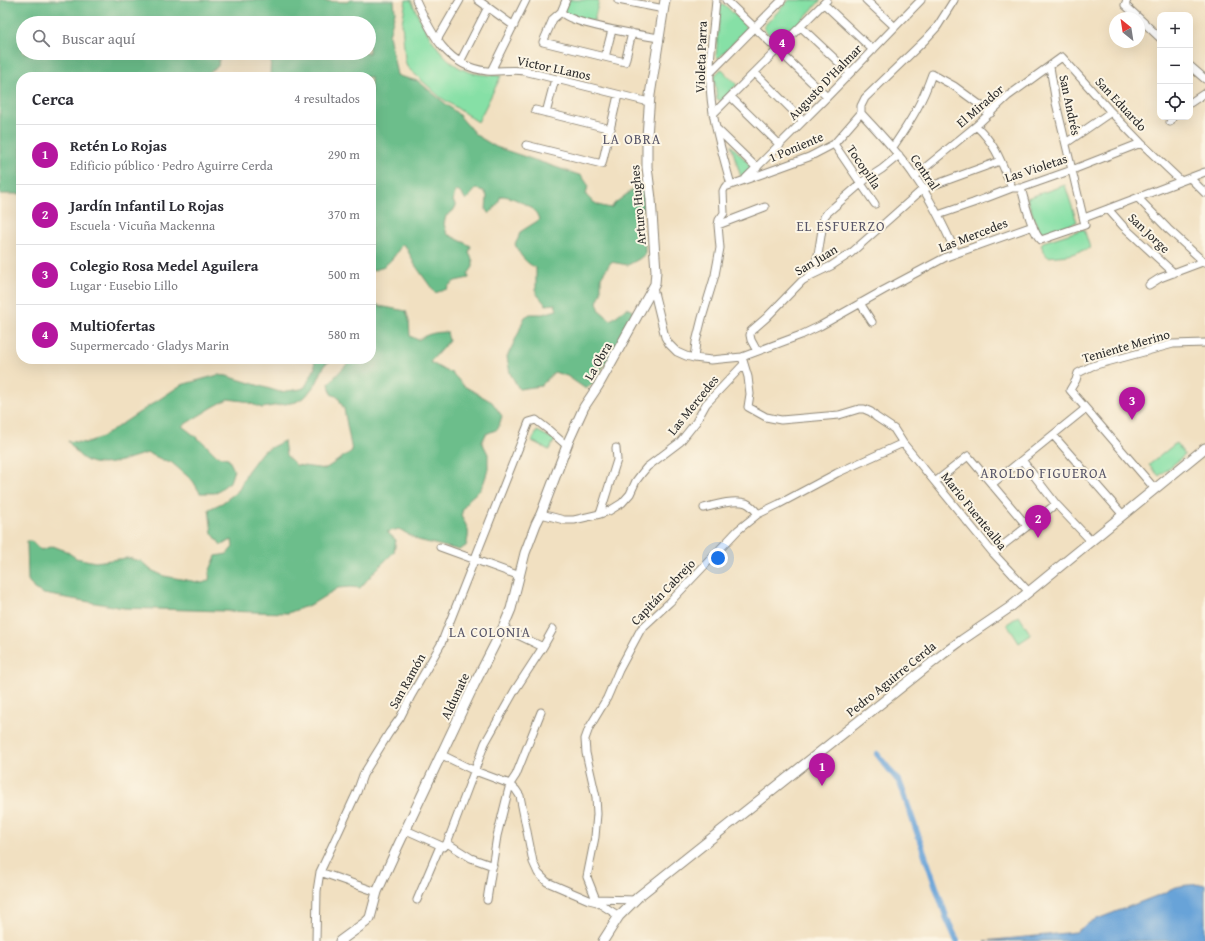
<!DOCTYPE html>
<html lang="es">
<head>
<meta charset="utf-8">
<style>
	body { margin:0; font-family:"Gentium Book Plus",serif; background:#f7f7f7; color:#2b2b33 }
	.controls { position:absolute; right:12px; top:12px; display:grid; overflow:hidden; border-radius:8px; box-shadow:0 4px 16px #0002 }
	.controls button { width:36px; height:36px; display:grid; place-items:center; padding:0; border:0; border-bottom:1px solid #e1e1e2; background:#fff; color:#2b2b33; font:20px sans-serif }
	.compass { position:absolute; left:1109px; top:12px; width:36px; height:36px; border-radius:50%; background:#fff; box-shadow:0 4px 16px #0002; rotate:330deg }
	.you { position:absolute; left:718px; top:558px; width:14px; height:14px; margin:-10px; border:3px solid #fff; border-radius:50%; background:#1a73e8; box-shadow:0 0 0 6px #1a73e833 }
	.badge { display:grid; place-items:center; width:26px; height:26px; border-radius:50%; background:#b5179e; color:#fff; font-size:13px; font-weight:700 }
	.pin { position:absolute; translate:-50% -33px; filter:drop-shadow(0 1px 2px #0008) }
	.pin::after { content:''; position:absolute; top:21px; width:14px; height:12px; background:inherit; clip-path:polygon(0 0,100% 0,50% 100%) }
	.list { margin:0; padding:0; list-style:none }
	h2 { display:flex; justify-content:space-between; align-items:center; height:52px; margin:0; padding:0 16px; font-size:17px }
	h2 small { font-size:13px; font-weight:400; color:#7c7c81 }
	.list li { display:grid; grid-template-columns:26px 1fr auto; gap:12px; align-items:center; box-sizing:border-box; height:60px; padding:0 16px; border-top:1px solid #e1e1e2 }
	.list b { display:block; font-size:15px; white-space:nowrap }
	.list p { margin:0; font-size:13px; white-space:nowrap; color:#7c7c81 }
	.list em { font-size:13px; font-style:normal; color:#7c7c81 }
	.icon { flex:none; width:22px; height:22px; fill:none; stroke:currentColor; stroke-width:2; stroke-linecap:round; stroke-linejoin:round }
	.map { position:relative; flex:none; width:1205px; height:941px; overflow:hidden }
	.search { position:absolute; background:#fff; box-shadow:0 4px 16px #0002; left:16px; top:16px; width:360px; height:44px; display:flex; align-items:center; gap:10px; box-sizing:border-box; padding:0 14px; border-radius:22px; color:#7c7c81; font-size:15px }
	.panel { position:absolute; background:#fff; box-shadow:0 4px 16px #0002; left:16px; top:72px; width:360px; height:292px; border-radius:16px }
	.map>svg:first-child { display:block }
</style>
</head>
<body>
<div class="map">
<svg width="1205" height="941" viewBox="0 0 1205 941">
	<rect width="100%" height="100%" fill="#fcf5e5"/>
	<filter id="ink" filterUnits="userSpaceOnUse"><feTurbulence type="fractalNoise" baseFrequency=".025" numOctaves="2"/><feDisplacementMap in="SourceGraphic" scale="8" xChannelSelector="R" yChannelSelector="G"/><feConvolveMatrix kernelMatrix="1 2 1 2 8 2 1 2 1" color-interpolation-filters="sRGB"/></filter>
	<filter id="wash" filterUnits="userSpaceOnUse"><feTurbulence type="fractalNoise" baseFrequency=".012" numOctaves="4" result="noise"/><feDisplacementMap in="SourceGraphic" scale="16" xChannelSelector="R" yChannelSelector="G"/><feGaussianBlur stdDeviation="0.9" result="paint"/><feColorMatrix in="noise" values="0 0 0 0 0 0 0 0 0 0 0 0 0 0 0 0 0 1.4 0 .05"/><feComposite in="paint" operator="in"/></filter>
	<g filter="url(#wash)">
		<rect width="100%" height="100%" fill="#f1e0c1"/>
		<path fill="#86e0a6" stroke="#588668" d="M406,0H411C423,27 442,66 473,73C482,75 492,75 501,76L478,122L440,97L407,67L405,60L402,23Z
			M566,0H599L594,21L567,16L563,13Z
			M789,0H821L800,22L782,44H778L764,29V26Z
			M722,4L725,5L746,26V30L720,57L718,58L716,56L720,7Z
			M721,69L737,85L731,90L732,92L722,101L717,99L714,76Z
			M731,145L754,169L745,176L741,177Z
			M1065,185L1077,222L1040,235L1027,198Z
			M1084,229L1090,248L1069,255L1047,257L1041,245L1043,242Z
			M537,431L555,440L549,450L532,441Z
			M1176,443L1185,455L1159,476L1149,465Z
			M1019,616L1031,635L1019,643L1007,624Z"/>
		<path fill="#6cbe8b" stroke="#4c745b" d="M0,0H302L347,2L350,0H394L395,12L389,35L397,75L402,77L418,81L458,114L476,135L496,147L582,176L588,185L586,195C594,204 599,206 611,208L615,203L635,188L641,189L646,196L639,223L645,244V254L639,259L628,265L611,262L601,277V293L597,302L600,311L611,320L627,308L632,310L634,316L593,383L586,389L567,376L554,372L541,386L519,389L510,373L507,357L518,334L522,323L525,317L530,314H543L557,310L555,304L546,305L536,293V268C525,262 520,256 515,244L518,239L520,232L539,220C538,217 537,213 534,211C529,205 509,195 501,196L497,205L489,214L486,210L487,196L484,191L476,189L466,200L462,194L457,191L455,192L453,201L456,206L453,211L446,216L444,224L447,234L471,246L469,253L473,261V267L468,274L469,278L455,281L448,286L447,289L435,293L415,265L406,247L402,244C394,258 387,268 371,271V77H270L271,53H369V23H259L254,21L251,23H23V53H220L218,66L204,77H21V194H0Z
			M371,298L379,306L406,311L409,320L410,336L418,340C427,334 435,332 447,332L449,341L430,362L442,369L452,373L464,386L492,402L502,416L498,429L486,434L482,442L488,454V470L484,482L480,490L469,499L463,509L461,516C469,530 470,531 466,546L459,550L418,540L399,529L387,532L396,540L394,552L375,571L360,588L350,587L338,588L312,604L288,613L124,608L44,594L34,589L28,580L27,541H31L41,550L53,546L66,551L76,558L95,562L127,558L141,561L151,570L164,576L203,583L209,580L210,570L216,556L227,554L233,547L232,540L221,545L212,533L209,509L222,503L238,491L247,472L262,452L284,441L286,455L296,465L325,469L352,451L344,409L338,397L331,394L329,383L348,363L344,359H371Z
			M314,359H336L325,364L317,382L306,396L296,402L262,408L244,401L228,399L213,407L182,426L204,443L217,456L228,458L234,470L230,482L215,493H200L193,481L171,462L163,460L148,453C127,458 99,473 80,456C76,452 72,446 68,441L85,443L102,437L181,385L218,375L227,376L280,392L301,389L305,387L315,368Z"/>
		<path fill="#67a3d8" stroke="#496782" d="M1205,884V941H985L1076,932L1092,921L1164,893C1175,884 1192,885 1205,884Z"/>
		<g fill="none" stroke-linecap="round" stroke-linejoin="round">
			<path stroke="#67a3d8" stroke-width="6" d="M877,754L900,783L947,919L957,941"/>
		</g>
	</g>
	<g filter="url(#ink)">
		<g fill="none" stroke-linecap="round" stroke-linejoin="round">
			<defs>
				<path id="street" d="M416,0C431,33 447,67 487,71C499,72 511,69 524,71L649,102
					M478,0L514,26
					M566,0L561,12C571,24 640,35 659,38
					M618,0L664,9
					M716,0C714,25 709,54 710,80C710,115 722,151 731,185
					M726,0L827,97
					M866,0L895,27
					M1127,0L1125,5L1139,18
					M824,4L873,50
					M561,12L553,19L543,42L625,62L632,33
					M1139,18L1160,38
					M801,27L850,73
					M437,40L460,0
					M605,57L612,30
					M460,62L488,7
					M1190,66L1205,79
					M491,71L526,0
					M710,73L782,0
					M755,73L803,121
					M731,97L780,145
					M1190,103L1205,93
					M535,110L611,129
					M546,113L555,79
					M861,113C880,134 900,154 915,177C932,201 944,226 956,253
					M713,114L827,0
					M1170,122L1173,117
					M976,126C996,144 1002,164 1012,188
					M716,128L757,168
					M1066,143L1111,112
					M834,144L875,204
					M526,145L602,164L618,95
					M893,147C910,122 922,103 932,74L954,86L991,113
					M915,176L976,126L1008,96L1062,57L1111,112L1141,143L1181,181
					M746,178L827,97L921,0
					M1190,178L1205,193
					M1021,188C1025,201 1031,231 1041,240L1085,225L1056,103L1050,67
					M1138,198L1168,229L1204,262
					M1108,209L1123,226L1174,273
					M938,215L973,203L1012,188H1021L1072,170L1141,143
					M1084,218L1205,172
					M718,225L765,207
					M810,276L818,255L824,217L827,213L865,180L882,169L899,155
					M1149,285L1160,278L1205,261
					M653,288L665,337L669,344L677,352L686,356L694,358L711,360L742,357L801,335L820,326L884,290L946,257L1033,226
					M860,303L872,322
					M757,351L751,340L750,335L751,331L766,318L802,281L810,276L831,266L851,253L923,189L1000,161
					M742,357L748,377L750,394L748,407L766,417L781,420L839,415L859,409H864L871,412L876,417L894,429L903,443L993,553L1029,592
					M694,358L696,342L702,318L715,275L720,248L718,225L719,220L724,213L723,191L725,187L762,174L809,157L834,144L861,113V106L865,98L925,40L937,27L954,0
					M1053,435L1123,515
					M1022,460L1056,504L1091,541
					M935,482L968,456L1027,526
					M992,484L1085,409
					M1155,489L1070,390L1076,380L1078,373L1092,366L1173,344L1205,343
					M704,508C715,505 734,499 746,503C751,505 755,510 758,514
					M541,514L564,520H574L600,514L609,511L622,503L630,494L636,481L642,473L647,467L680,442L696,422L706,404L744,364
					M600,514L617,460L616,448
					M440,547L520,576
					M993,553L1056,504
					M503,628L543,647
					M442,755L475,771L510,784L516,790L520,796L533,862L538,873L547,882L589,900L597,902L619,916
					M406,830L444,847L447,843L485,743L515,690L543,647L553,629
					M447,843L471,858L493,866
					M320,872L377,892
					M596,899L636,900
					M417,900L440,846
					M487,900L497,836L510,784L516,775L541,712
					M597,902L587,877L595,837L597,814L596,797L586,753L585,739L589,728L607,698L619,670L641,629L670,602L738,530L758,514L779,504L837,473L903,443
					M316,941L317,891L320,872L357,792L363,775L389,733L400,718L411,696L441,644L529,422L536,420L550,431L567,446"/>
				<path id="secondary" d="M340,941L366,922L370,918L377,892L398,846L474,685L503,628L511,609L525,553L536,524L541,514L569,440L584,407L598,386L655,284L656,271L651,199L647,167V136L650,95L665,0
					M603,941L619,916L639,896L943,654L962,640L1009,608L1205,448"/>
			</defs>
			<use href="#street" stroke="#8e8676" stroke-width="9"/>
			<use href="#secondary" stroke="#8e8676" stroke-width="11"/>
			<use href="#street" stroke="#fff" stroke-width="7"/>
			<use href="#secondary" stroke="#fff" stroke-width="9"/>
		</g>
	</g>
	<g text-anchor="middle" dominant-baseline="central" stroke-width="4" stroke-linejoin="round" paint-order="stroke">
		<g font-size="13" fill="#2b2b2b" stroke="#fcf5e5">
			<text transform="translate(701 57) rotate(-88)">Violeta Parra</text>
			<text transform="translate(554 68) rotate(12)">Victor LLanos</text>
			<text transform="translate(825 82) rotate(-46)">Augusto D'Halmar</text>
			<text transform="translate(1121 104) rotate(47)">San Eduardo</text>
			<text transform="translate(1070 105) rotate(78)">San Andrés</text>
			<text transform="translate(980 106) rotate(-41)">El Mirador</text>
			<text transform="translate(796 147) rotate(-23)">1 Poniente</text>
			<text transform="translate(864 167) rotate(56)">Tocopilla</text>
			<text transform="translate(1036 168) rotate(-18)">Las Violetas</text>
			<text transform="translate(925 172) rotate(56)">Central</text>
			<text transform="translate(638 205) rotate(-95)">Arturo Hughes</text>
			<text transform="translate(1149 233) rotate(43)">San Jorge</text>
			<text transform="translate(973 235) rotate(-21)">Las Mercedes</text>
			<text transform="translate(816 260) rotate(-31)">San Juan</text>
			<text transform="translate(1126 346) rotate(-16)">Teniente Merino</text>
			<text transform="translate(598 361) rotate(-60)">La Obra</text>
			<text transform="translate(693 405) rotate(-51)">Las Mercedes</text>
			<text transform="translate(974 511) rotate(51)">Mario Fuentealba</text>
			<text transform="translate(663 592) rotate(-46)">Capitán Cabrejo</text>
			<text transform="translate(891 679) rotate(-39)">Pedro Aguirre Cerda</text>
			<text transform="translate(407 681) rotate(-61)">San Ramón</text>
			<text transform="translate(455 696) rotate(-65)">Aldunate</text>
		</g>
		<g font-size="14" letter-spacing="1" fill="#585669" stroke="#fcf5e5">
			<text x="632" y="139">LA OBRA</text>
			<text x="841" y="226">EL ESFUERZO</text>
			<text x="1044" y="473">AROLDO FIGUEROA</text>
			<text x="490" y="632">LA COLONIA</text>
		</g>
	</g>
</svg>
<div class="controls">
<button>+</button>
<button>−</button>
<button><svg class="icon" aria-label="locate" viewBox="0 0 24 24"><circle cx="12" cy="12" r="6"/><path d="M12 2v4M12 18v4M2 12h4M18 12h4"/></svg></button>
</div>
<svg class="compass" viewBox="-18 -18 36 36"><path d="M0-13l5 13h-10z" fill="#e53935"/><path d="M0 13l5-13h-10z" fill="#7c7c81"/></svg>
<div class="you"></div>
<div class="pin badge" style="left:822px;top:786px">1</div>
<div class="pin badge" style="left:1038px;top:538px">2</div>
<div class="pin badge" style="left:1132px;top:420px">3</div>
<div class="pin badge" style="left:782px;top:62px">4</div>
<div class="search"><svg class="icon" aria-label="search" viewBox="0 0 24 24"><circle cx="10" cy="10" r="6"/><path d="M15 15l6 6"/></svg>Buscar aquí</div>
<section class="panel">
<h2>Cerca<small>4 resultados</small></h2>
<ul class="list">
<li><span class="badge">1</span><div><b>Retén Lo Rojas</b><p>Edificio público · Pedro Aguirre Cerda</p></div><em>290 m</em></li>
<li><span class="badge">2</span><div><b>Jardín Infantil Lo Rojas</b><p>Escuela · Vicuña Mackenna</p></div><em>370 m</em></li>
<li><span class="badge">3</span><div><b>Colegio Rosa Medel Aguilera</b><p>Lugar · Eusebio Lillo</p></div><em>500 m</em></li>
<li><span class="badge">4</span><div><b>MultiOfertas</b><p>Supermercado · Gladys Marin</p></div><em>580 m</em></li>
</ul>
</section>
</div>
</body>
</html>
